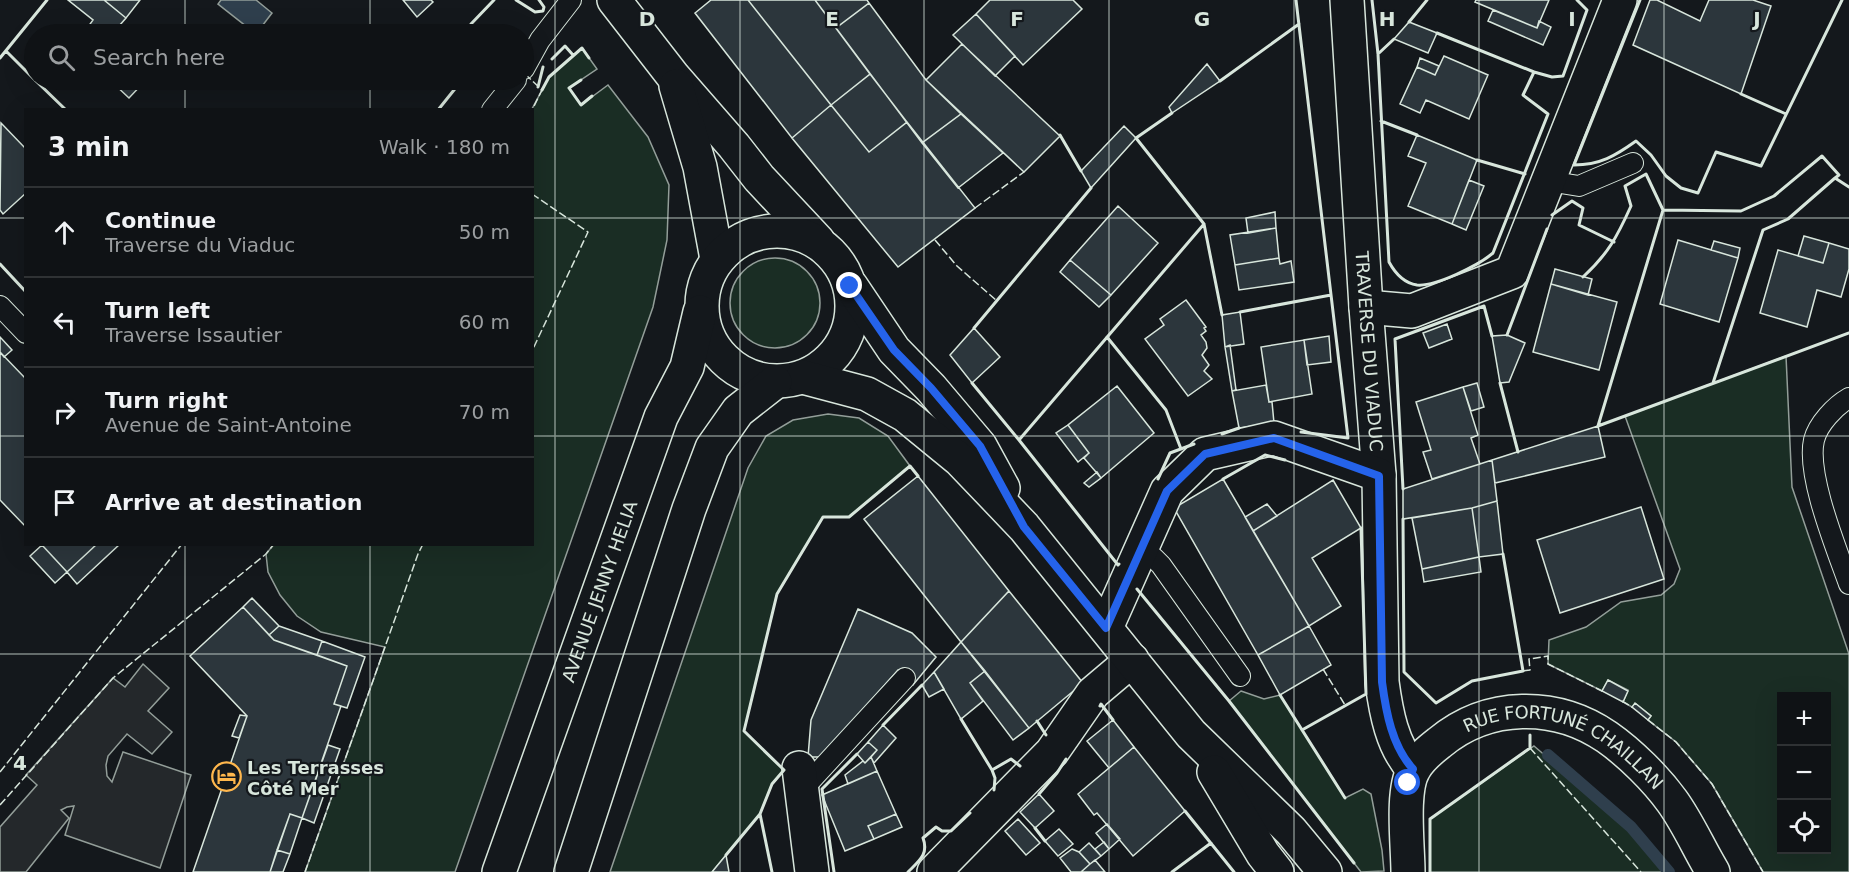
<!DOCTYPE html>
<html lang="en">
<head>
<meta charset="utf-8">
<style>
	body { margin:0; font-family:"DejaVu Sans",sans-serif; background:#181b1e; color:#f1f3f6 }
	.controls { position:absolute; right:18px; bottom:18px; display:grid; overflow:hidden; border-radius:0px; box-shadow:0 6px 24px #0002 }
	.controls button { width:54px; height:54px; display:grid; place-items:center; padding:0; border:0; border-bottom:2px solid #2f3234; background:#0f1215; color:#f1f3f6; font:30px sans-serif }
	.stop { position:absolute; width:18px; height:18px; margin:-14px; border:4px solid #2563eb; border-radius:50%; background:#fff }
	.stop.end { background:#2563eb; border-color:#fff; box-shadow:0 2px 6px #0008 }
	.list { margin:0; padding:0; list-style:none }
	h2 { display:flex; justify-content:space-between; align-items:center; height:78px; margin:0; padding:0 24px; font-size:26px }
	h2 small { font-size:20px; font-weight:400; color:#9b9ea0 }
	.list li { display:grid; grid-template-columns:39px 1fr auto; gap:18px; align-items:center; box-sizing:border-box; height:90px; padding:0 24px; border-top:2px solid #2f3234 }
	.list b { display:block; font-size:22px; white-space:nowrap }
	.list p { margin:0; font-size:20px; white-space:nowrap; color:#9b9ea0 }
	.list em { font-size:20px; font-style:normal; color:#9b9ea0 }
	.icon { flex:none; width:33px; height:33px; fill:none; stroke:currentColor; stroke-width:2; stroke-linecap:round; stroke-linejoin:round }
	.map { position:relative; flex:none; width:1849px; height:872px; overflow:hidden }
	.search { position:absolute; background:#0f1215; box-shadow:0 6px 24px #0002; left:24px; top:24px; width:510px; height:66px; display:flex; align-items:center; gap:15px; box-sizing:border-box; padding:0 21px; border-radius:33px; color:#9b9ea0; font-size:22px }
	.panel { position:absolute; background:#0f1215; box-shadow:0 6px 24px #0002; left:24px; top:108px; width:510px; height:438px; border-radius:0px }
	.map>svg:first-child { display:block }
</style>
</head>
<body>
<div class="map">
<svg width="1849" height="872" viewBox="0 0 1849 872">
	<rect width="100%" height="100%" fill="#14181c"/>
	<path fill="#1a2d24" stroke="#939e99" stroke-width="1.5" fill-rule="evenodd" d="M582,48L597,69L569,88L581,105L608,85L648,137L669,185L667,240L653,307L455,872H305L385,647L321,632L297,616L280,595L268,572L266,554L274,544H532V109L549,77Z
		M730 303a45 45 0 1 1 90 0a45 45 0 1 1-90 0Z
		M1786,356L1792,487L1849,654V872H1763L1712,784L1676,742L1648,720L1651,716L1636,704L1632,707L1623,702L1628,690L1608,680L1602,691L1548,664L1549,640L1586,627L1621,602L1661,595L1674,584L1680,569L1625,416ZM1782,696H1826V850H1782Z
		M828,414L859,418L888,436L910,466L849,517H823L777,594L744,731L784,770L772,784L760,814L712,872H610L748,468L766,436L793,420Z
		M1241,691L1264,699L1280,695L1345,798L1363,789L1371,794L1382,850L1384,871L1361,872L1229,701Z
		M1534,746C1579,785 1632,822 1666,872H1430V819Z"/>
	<path fill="#24282b" stroke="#939e99" stroke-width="1.5" d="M143,664L169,688L148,711L172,732L152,754L127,734L108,756L106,765L107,776L112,782L123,752L191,775L160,868L65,835L74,806L67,807L61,810L69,818L26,872H0V827L37,785L26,775L113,678L125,687Z"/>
	<path fill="#2f3f4d" stroke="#939e99" stroke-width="1.5" d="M221,0H256L272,13L256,34L218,4Z"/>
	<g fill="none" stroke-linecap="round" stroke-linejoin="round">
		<path stroke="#2f3f4d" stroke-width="12" d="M1548,755L1631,827L1669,872"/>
	</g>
	<path fill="#2c363c" stroke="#d8e6dc" stroke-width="1.5" d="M68,0H104L126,18L112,34H83L93,20Z
		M104,0H140L126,18Z
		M403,0H431L433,2L417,17Z
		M711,0H748L831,105L792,138L695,13Z
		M748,0H815L870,74L831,105Z
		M815,0H867L869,3L836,28Z
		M990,0H1073L1082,9L1023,65L976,14Z
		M1476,0H1549L1537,28L1475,2Z
		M1650,0H1657L1700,21L1709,0H1753L1771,6L1741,94L1633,45Z
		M869,3L926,80L961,114L922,143L836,28Z
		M1493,10L1537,28L1539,21L1551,27L1543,45L1488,21Z
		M976,14L1015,56L995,76L953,35Z
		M1409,22L1437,33L1428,53L1394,39Z
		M962,44L1060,136L1024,172L926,80Z
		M1444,56L1488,75L1469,119L1426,100L1420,113L1400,104L1417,67L1435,75Z
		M1420,58L1439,66L1435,75L1417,67Z
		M1207,64L1220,81L1172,113L1169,107Z
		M870,74L907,122L869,152L831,105Z
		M114,80H146L129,98L112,82Z
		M831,105L869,152L907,122L975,208L898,267L792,138Z
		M961,114L1003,153L958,188L922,143Z
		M1,123L26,149V193L3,214L0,210Z
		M1124,126L1136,138L1091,188L1081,171Z
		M1417,135L1477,160L1452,224L1408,206L1426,163L1408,156Z
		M1469,180L1484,186L1466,230L1452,224Z
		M1118,206L1158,243L1111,295L1070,260Z
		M1275,212L1276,228L1248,233L1246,218Z
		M1276,228L1279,258L1235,265L1230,235Z
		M1804,236L1829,243L1823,263L1798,256Z
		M1678,240L1738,258L1719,322L1660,304Z
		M1714,241L1740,248L1738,258L1711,250Z
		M1829,243L1849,249V269L1841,297L1817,290L1807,327L1760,313L1778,250L1823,263Z
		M1279,258L1280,264L1291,261L1294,282L1239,290L1235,265Z
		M1070,260L1111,295L1099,307L1060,272Z
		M1555,269L1592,279L1588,295L1551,284Z
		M1551,284L1617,302L1599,370L1533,352Z
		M1186,300L1206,327L1204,328L1206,331L1201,335L1206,342L1207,348L1202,355L1209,365L1204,371L1212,379L1188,396L1145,339L1164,325L1160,319Z
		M1240,312L1244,344L1225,347L1222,315Z
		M1447,324L1452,339L1429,348L1423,333Z
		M974,328L1000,357L972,383L950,355Z
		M1507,335L1525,343L1509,382L1500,383L1492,336Z
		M1329,336L1331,362L1307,365L1304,340Z
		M0,337L12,350L4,357L0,352Z
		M1304,340L1312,394L1269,402L1261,347Z
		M1230,345L1236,390L1232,391L1225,347Z
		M0,352L26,379V527L0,500Z
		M1477,383L1484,407L1471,411L1463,387Z
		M1266,385L1269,402H1272L1274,423L1239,428L1232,391Z
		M1117,386L1154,433L1101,478L1084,458L1089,453L1068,425Z
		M1463,387L1478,435L1471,438L1480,464L1432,479L1423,452L1431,450L1416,402Z
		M1068,425L1089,453L1078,462L1056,433Z
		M1598,426L1605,457L1495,483L1492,460Z
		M1492,460L1497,501L1472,508L1403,519V489Z
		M1097,472L1101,478L1089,487L1084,483Z
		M918,476L1009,591L961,642L864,519Z
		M1223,479L1309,626L1258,655L1174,508Z
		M1333,480L1361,528L1312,558L1341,606L1309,626L1253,531Z
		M1497,501L1503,554L1479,557L1472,508Z
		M1267,504L1277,516L1253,531L1245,517Z
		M1641,507L1664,579L1560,613L1537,540Z
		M1472,508L1479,557L1422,569L1412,518Z
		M41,544H97L67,572Z
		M97,544H120L77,584L67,572Z
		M42,545L67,572L55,583L30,556Z
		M1479,557L1481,572L1424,582L1422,569Z
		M1009,591L1083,683L1029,728L961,642Z
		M252,598L279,626L269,635L243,607Z
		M243,607L274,640L347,666L334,704L341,706L302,818L290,814L270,872H193L247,716L190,656Z
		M858,609L912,633L936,657L913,685L898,670L821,757H808L811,720Z
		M279,626L322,641L317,655L274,640L269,635Z
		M1309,626L1331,665L1280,695L1258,655Z
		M322,641L365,657L347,708L334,704L347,666L317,655Z
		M961,642L985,671L970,683L983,701L961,719L934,672Z
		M985,671L1029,728L1013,740L970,683Z
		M934,672L944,689L929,697L922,685Z
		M1608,680L1628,691L1623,702L1602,691Z
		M1635,703L1651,716L1648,720L1632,707Z
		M240,715L247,716L239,738L232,736Z
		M1113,720L1134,747L1109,768L1087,741Z
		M883,725L896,738L874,763L871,757L877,750L868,742Z
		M868,742L877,750L865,763L857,754Z
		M328,745L340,749L314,823L302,818Z
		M1134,747L1185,811L1133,856L1097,813L1094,815L1078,794Z
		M871,757L877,771L848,784L845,775L863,761L865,763Z
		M877,771L896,814L868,826L874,839L845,851L822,795Z
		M1039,794L1054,811L1035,828L1020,812Z
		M290,814L302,818L290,854L277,850Z
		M896,814L902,827L874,839L868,826Z
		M1018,819L1040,843L1026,855L1005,831Z
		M1107,824L1120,839L1109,849L1096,833Z
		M1059,829L1073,844L1058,856L1045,841Z
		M1104,842L1109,849L1101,856L1095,849Z
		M1089,843L1101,856L1090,864L1079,852Z
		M1072,849L1079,852L1090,864L1081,872H1071L1060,858Z
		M277,850L290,854L283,872H270Z
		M726,855L729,872H712Z
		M1095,860L1105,872H1081L1090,864Z"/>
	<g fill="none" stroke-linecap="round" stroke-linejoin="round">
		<defs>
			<path id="lane" d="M524,69L540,40L571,0
				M492,110L516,80
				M1548,181L1579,186L1633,163
				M0,306L26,333
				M1849,398C1835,406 1818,424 1814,440C1806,475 1837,550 1849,584
				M1140,553L1154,558L1161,565L1240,676
				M801,791L905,678"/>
			<g id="street">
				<path id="s1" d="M1347,0L1366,307L1379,475L1382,682C1386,712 1392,746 1413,769"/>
				<path d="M1366,307L1412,311L1512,272L1620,0"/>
				<path d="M1106,628L1167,491L1205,454L1274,438L1379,475"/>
				<path d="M799,768L812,872"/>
				<path d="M934,872L1052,752L1093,693L1132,660"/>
			</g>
			<g id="secondary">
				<path d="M614,0L673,76L734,146L759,178L818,241"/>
				<path d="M676,86L700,167L717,259"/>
				<circle cx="777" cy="306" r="75"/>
				<path d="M851,286L894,350L931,388L980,446L1003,488"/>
				<path d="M803,377L867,394L905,415L960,460L1024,527L1191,734L1291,831L1325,872"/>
				<path d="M1214,772L1263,854L1277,872"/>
				<path id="s2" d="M499,872L661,417L687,367L700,312"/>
				<path d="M571,872L689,509L712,448L738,411L775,382"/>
				<path id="s3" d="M1408,872C1408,846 1401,790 1414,769C1420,758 1430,750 1439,743C1488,702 1556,702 1607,737C1630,753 1656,779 1672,801C1688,823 1699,849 1713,872"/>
			</g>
		</defs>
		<use href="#lane" stroke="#d8e6dc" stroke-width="22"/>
		<use href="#street" stroke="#d8e6dc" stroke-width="36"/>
		<use href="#secondary" stroke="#d8e6dc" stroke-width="36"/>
		<use href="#lane" stroke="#14181c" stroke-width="20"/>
		<use href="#street" stroke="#14181c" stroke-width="33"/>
		<use href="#secondary" stroke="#14181c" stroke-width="33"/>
		<path stroke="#d8e6dc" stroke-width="1.5" stroke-dasharray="8 3" stroke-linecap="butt" d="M525,74L542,90L532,110
			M532,194L588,232L532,351
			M975,208L1024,172
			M935,240L957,266L997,301
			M1323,669L1345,705
			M1523,671L1530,670L1529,659L1548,656V664L1602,691
			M1622,701L1632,707
			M1648,720L1676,742L1712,784L1763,872
			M1530,748L1641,872
			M0,772L182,544
			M0,805L113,678L266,554L274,544
			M305,872L418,554L423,544"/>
		<path stroke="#d8e6dc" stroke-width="3" d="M516,0L535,12L543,11L544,7L539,0
			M1296,0L1348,438L1301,432
			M1372,0L1378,54L1389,262C1395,273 1403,283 1417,285C1435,287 1479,265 1493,253L1548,114L1523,95L1534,72L1552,77L1563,76L1587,10L1577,0
			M1640,0L1574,165C1600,165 1615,156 1636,141L1651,155L1666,176L1681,188L1698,193L1716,152L1761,166L1842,0
			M1409,22L1427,0
			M1437,33L1534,72
			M482,34L471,24L494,0
			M6,51L34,79
			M1378,54L1394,39
			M0,58L47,0
			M552,59L565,46L573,55
			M35,80L66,110
			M581,80L569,88L581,105L592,96
			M1220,81L1299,24
			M538,87L543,67
			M542,90L549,77L582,48L589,58
			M1741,94L1786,114
			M438,110L462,80
			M1172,113L1136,138L1204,224L1222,315
			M1381,121L1417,135
			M1060,135L1081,171
			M1477,160L1525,174
			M1552,215L1572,201L1583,208L1579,225L1614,242
			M0,264L26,292
			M1583,277C1608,254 1617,237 1631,206L1625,186L1646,174L1663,210L1741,211L1774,196L1822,156L1839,175L1835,178L1849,187
			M1240,312L1331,295
			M974,328L1091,188
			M1507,335L1547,229
			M1107,337L1166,410L1181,449
			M972,383L1019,440L1204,224
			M1500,383L1518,452
			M1713,383L1763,230L1788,219L1835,178
			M1598,426L1849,333
			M1598,426L1663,210
			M1222,434L1239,428
			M1019,440L1118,565L1119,564
			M1158,479L1170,453L1194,444
			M1223,479L1265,455L1285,460
			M1403,489L1395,339L1484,306L1492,336
			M1403,519L1404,672L1436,703L1472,681L1523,671L1503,554
			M1137,589L1229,701L1354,863
			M1280,695L1345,798
			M1100,706L1101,704L1113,720
			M961,719L992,770L995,778L994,790
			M1037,721L1046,735
			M883,725L922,685
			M1302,730L1366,694L1361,528
			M992,770L1011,759L1020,766
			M1039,794L1057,773L1066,759
			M1185,811L1234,872
			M760,814L772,872
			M1035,828L1045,841
			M726,855L760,814L772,784L784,770L744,731L777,594L823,517H849L910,466L918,476
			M834,872L822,789L857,754
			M908,872C919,861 929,854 923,838L936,827L942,831H951L970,813
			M1172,872L1211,843
			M1430,872V819L1530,748V735"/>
	</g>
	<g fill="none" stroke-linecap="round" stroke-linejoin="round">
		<path stroke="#2563eb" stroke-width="8" d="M850,286L894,350L931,388L980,446L1024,527L1106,628L1167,491L1205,454L1274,438L1379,476L1382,682C1386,712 1392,746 1413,769L1408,783"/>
	</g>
	<path fill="none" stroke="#d8e6dc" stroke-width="1.5" stroke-opacity="0.55" d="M185,0V34M370,0V34M555,0V872M740,0V872M924,0V872M1109,0V872M1294,0V872M1479,0V872M1664,0V872M185,80V110M370,80V110M0,218H26M532,218H1849M0,436H26M532,436H1849M185,544V872M370,544V872M0,654H1849"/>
	<defs>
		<symbol id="hotel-ring" viewBox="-11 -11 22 22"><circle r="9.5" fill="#14181c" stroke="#ffb74d" stroke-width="1.5"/><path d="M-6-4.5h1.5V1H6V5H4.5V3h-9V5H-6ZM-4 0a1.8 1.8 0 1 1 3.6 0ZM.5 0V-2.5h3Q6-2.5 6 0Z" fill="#ffb74d"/></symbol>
	</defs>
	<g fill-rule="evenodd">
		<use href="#hotel-ring" x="210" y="760" width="33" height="33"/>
	</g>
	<g text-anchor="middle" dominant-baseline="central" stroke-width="4.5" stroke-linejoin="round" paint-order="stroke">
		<g font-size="18" fill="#d8e6dc" stroke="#14181c">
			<text stroke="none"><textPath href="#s1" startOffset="352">TRAVERSE DU VIADUC</textPath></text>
			<text stroke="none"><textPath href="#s2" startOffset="298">AVENUE JENNY HELIA</textPath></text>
			<text stroke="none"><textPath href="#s3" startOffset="282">RUE FORTUNÉ CHAILLAN</textPath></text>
		</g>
		<g font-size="18" font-weight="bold" fill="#d8e6dc" stroke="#14181c" text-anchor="start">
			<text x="247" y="767">Les Terrasses<tspan x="247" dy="21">Côté Mer</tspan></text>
		</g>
	</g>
	<g font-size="20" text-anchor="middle" font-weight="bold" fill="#d8e6dc" stroke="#14181c" stroke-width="4.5" stroke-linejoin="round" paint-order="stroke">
		<text x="647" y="26">D</text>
		<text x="832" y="26">E</text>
		<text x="1017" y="26">F</text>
		<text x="1202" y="26">G</text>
		<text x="1387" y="26">H</text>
		<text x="1572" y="26">I</text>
		<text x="1757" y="26">J</text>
		<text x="20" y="770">4</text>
	</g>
</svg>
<div class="controls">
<button>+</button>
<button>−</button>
<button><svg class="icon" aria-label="locate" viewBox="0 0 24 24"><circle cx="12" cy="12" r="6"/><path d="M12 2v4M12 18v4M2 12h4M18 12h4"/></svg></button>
</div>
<div class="stop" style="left:1408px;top:783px"></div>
<div class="stop end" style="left:850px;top:286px"></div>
<div class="search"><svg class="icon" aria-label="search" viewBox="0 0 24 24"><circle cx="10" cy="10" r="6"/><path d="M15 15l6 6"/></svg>Search here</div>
<section class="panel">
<h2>3 min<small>Walk · 180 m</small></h2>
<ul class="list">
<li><svg class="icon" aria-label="ahead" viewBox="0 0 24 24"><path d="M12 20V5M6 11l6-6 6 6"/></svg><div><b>Continue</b><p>Traverse du Viaduc</p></div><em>50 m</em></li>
<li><svg class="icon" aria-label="left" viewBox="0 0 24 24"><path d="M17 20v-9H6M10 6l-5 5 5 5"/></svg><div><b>Turn left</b><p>Traverse Issautier</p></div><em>60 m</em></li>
<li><svg class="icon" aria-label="right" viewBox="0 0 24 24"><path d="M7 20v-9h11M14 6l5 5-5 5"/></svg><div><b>Turn right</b><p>Avenue de Saint-Antoine</p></div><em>70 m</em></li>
<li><svg class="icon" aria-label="arrive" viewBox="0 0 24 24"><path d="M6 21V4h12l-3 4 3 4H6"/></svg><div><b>Arrive at destination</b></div></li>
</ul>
</section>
</div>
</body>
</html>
